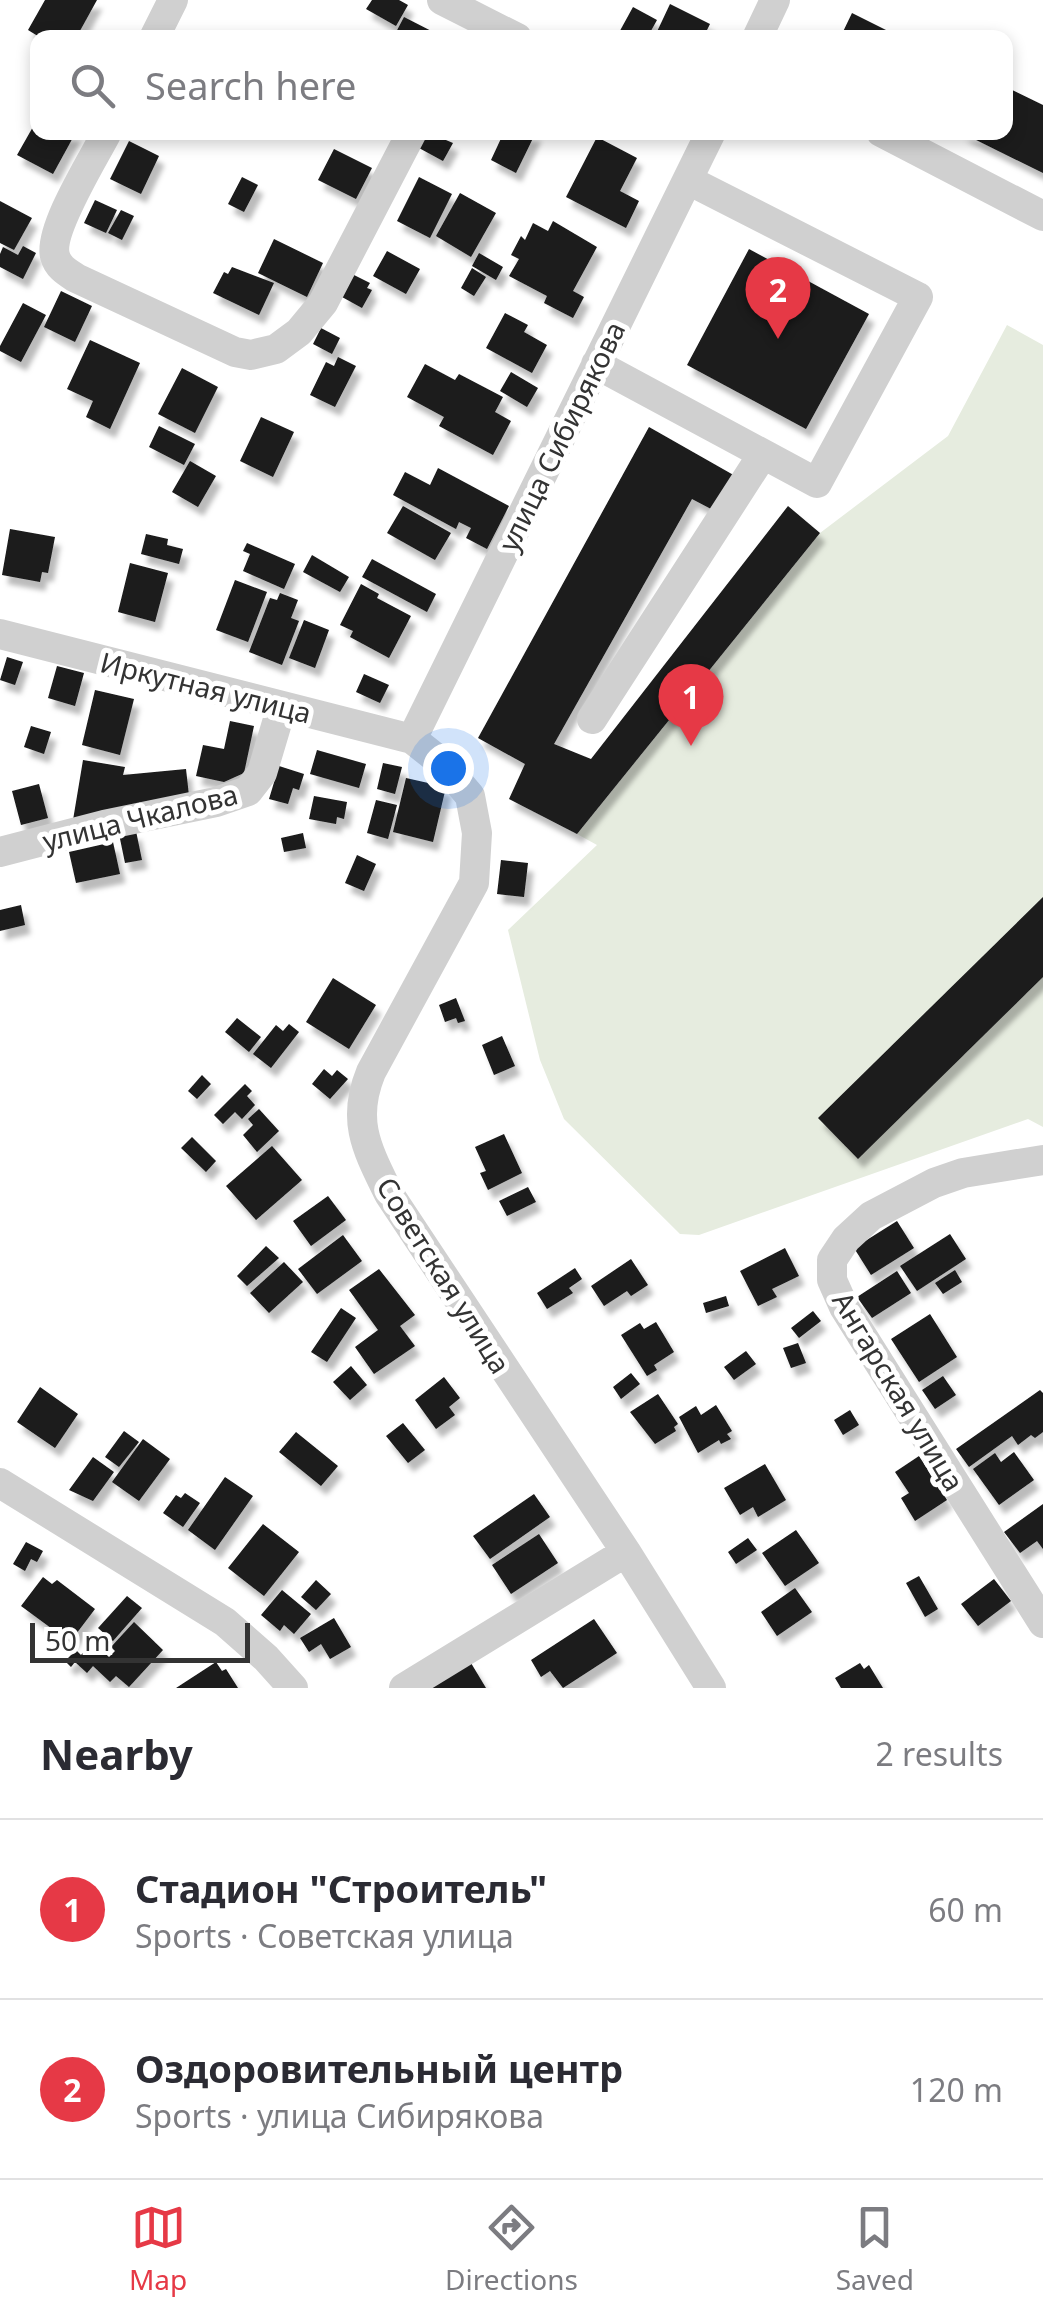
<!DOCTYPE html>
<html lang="en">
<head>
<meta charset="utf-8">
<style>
	body { margin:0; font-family:"Noto Sans",sans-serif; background:#f7f7f7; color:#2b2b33 }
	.scale { position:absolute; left:30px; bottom:25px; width:220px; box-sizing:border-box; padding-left:10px; border:5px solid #333; border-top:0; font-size:28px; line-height:35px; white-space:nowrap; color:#333; -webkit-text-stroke:8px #fff; paint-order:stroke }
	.you { position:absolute; left:448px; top:768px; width:35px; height:35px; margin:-25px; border:8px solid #fff; border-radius:50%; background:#1a73e8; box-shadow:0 0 0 15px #1a73e833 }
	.badge { display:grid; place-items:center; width:65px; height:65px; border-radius:50%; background:#e63946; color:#fff; font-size:32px; font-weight:700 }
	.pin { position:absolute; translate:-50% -82px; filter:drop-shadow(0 2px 5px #0008) }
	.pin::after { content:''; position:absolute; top:52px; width:35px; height:30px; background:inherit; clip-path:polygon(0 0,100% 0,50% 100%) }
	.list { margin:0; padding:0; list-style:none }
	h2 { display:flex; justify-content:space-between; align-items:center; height:130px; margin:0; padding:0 40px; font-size:42px }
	h2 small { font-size:32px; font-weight:400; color:#7c7c81 }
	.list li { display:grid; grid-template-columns:65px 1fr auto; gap:30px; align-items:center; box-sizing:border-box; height:180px; padding:0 40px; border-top:2px solid #e1e1e2 }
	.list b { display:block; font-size:38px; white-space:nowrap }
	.list p { margin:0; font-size:32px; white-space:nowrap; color:#7c7c81 }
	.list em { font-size:32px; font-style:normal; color:#7c7c81 }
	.icon { flex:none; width:55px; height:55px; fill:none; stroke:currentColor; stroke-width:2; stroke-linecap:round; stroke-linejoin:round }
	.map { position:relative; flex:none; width:1043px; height:1688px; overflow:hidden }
	.search { position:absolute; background:#fff; box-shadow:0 5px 15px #0003; left:30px; right:30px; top:30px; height:110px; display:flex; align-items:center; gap:25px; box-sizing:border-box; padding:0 35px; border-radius:20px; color:#7c7c81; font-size:38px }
	.sheet { height:490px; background:#fff }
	nav { display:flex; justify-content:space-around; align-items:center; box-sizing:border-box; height:140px; border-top:2px solid #e1e1e2; background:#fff; font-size:28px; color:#7c7c81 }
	nav a { display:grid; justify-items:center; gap:5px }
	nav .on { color:#e63946 }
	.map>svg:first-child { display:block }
</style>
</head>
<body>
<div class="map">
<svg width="1043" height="1688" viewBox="0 0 1043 1688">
	<defs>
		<filter id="shadow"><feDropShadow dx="5.5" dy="9" stdDeviation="2.5" flood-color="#0004"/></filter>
	</defs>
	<rect width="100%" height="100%" fill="#fff"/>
	<path fill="#e6ecdf" d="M1007,325L1043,345V1127L1028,1119L699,1235L680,1234L564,1119L540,1060L508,930L597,845L577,834L820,533L948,436Z"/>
	<path fill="#1a1a1a" filter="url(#shadow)" d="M45,0H97L76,38H41L28,30Z
		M372,0H399L408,5L396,26L366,9Z
		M670,4L710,24L703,38H654Z
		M633,7L657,20L647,38H616Z
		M852,13L902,38H840Z
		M404,17L445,38H393Z
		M1006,87L1043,105V173L960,132H1006Z
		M38,118V132H76L53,174L17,155Z
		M427,132L453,143L443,161L419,148Z
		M504,132H536L516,173L491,160Z
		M597,137L637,158L620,191L639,201L626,228L566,197Z
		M129,141L159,156L141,194L110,179Z
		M334,149L372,168L356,199L318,180Z
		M242,177L258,185L244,212L228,204Z
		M419,177L452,194L430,238L397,221Z
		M460,193L496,213L471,257L436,236Z
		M95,200L117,210L106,233L84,223Z
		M0,201L32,218L14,250L0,243Z
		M121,210L134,216L122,240L108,233Z
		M553,221L597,247L573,291L584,297L573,318L544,303L547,296L509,276L519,259L511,255L521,236L525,240L533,223L548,231Z
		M274,239L323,263L307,297L258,273Z
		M23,246L36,253L23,279L0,267V254L3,247L18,255Z
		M749,249L869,314L806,429L687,365Z
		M387,251L420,269L406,294L373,276Z
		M479,253L503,267L496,280L472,266Z
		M232,267L274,283L259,315L213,293L224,272L228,274Z
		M472,268L486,277L474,296L461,288Z
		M354,275L370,283L367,288L372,290L362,308L342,297Z
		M61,291L92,306L75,342L44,327Z
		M23,303L46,315L21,362L0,351V346Z
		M505,313L528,325L524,332L547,345L532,373L486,348Z
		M321,328L340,338L332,354L313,344Z
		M90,340L140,363L110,429L86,417L93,401L67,389Z
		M338,357L356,366L335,407L310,395L326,362L334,366Z
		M425,364L455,380L459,374L503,397L495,412L511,421L493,455L439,426L444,417L407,397Z
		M182,368L218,387L195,433L158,414Z
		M511,372L538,388L527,407L500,391Z
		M261,417L294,432L273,477L240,461Z
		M159,426L195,444L184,465L149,447Z
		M649,427L737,477L715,511L692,499L554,744L591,759L788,506L820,533L577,834L509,799L525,764L478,738Z
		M190,461L216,476L198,507L172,492Z
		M438,468L509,506L487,549L466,538L471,528L459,522L456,529L393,495L405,472L430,485Z
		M403,506L451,533L435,560L387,533Z
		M10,529L55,537L48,573L42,572L40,582L2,575Z
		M146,534L168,539L167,545L183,549L179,564L141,554Z
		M247,543L295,564L284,589L243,571L250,554L243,551Z
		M312,555L349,577L340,592L303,572Z
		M372,559L436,594L427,612L362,577Z
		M130,563L168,573L155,622L118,612Z
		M235,580L267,592L248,642L216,630Z
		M361,584L379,594L377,598L411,616L389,658L350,637L353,631L340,625Z
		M280,593L298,600L291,618L299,621L282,665L249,652L270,598L277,600Z
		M304,620L329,630L315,668L289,658Z
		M7,657L23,662L15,685L0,680Z
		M57,666L84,673L75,706L48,698Z
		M364,674L389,685L380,703L356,692Z
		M95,690L134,699L120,755L82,745Z
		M230,721L254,726L244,773L224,782L196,776L203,745L224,749Z
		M31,726L51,732L44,754L24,747Z
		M317,750L366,764L359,788L310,774Z
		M83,760L125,767L123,775L186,769L189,796L73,820Z
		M383,763L402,767L395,794L377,789Z
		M279,766L304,774L299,790L293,788L288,804L269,799Z
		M406,778L446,787L433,842L393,832Z
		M39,784L48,818L21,825L12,791Z
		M314,796L347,802L344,819L337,817L336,824L309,819Z
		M376,800L397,805L388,839L367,833Z
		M136,831L142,860L125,863L119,834Z
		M303,833L306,848L284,852L281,838Z
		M113,842L120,874L76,883L69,852Z
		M357,855L376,864L364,891L345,883Z
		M501,860L528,863L524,897L497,894Z
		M1043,897V977L858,1159L818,1118Z
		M21,905L25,925L0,931V910Z
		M333,978L376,1005L349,1049L306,1022Z
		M456,998L465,1021L458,1023L456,1018L445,1022L439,1005Z
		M237,1018L261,1037L249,1052L225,1032Z
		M289,1024L299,1032L271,1068L253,1054L276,1025L283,1031Z
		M502,1036L515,1066L494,1075L482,1045Z
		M324,1069L332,1076L337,1070L348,1079L330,1099L312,1084Z
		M202,1075L211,1084L197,1099L188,1091Z
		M245,1084L252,1091L247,1096L255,1105L242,1119L235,1112L223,1124L214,1115Z
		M259,1109L279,1131L257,1152L243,1135L253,1125L248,1119Z
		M504,1134L522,1173L488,1190L480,1173L486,1171L475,1147Z
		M192,1137L216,1161L206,1172L181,1148Z
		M272,1146L302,1180L256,1220L226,1186Z
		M528,1187L536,1202L507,1216L499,1201Z
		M328,1196L346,1220L311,1246L293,1221Z
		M897,1221L914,1248L871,1275L854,1248Z
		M950,1234L966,1259L917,1291L900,1266Z
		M343,1235L362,1261L317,1294L298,1269Z
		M266,1246L279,1258L247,1286L237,1276Z
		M785,1248L799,1276L772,1289L777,1297L758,1306L740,1271Z
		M631,1259L648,1285L631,1296L627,1291L604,1306L591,1286Z
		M284,1262L303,1282L269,1313L250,1293Z
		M575,1268L582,1279L569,1288L573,1293L547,1309L537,1293Z
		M379,1269L415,1315L400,1326L415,1346L374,1374L355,1347L378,1330L349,1290Z
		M955,1270L962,1282L943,1294L935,1283Z
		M897,1271L911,1293L872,1318L857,1297Z
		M726,1296L729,1306L706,1313L703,1303Z
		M341,1308L356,1318L327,1362L311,1352Z
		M813,1311L821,1321L799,1338L791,1328Z
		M930,1314L957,1357L919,1382L891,1339Z
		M656,1322L674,1352L654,1365L657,1370L647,1376L621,1335L640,1323L644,1329Z
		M798,1343L806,1363L791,1368L783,1348Z
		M746,1351L756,1364L734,1380L724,1367Z
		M351,1366L367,1385L350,1400L333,1382Z
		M631,1373L640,1384L621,1399L613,1387Z
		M943,1376L956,1395L935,1409L922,1390Z
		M444,1377L460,1398L449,1407L455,1415L436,1429L415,1400Z
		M40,1387L78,1414L55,1448L17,1422Z
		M1040,1390L1043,1393V1432L1035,1438L1031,1435L1018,1445L1012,1436L969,1467L956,1449Z
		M658,1394L678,1424L674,1427L676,1431L655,1444L630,1412Z
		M716,1405L732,1431L727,1434L731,1439L721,1444L719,1440L698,1453L679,1417L696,1406L701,1415Z
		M850,1410L859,1425L843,1435L834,1420Z
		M403,1423L425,1450L408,1463L386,1436Z
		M124,1431L139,1442L119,1467L105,1457Z
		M296,1432L338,1466L321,1486L279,1452Z
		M143,1439L170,1459L139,1501L112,1482Z
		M1014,1452L1034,1480L999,1505L973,1469L995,1453L1001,1462Z
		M919,1456L947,1500L915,1521L901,1498L909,1493L895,1472Z
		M93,1457L114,1472L93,1501L69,1490Z
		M765,1464L786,1500L758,1517L753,1507L740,1515L724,1488Z
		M225,1477L253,1496L215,1550L188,1530Z
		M185,1493L200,1503L183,1527L163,1513L176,1495L181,1498Z
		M534,1494L550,1517L490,1559L473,1536Z
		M1043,1504V1549L1037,1541L1020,1553L1004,1532Z
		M263,1524L299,1552L264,1596L228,1568Z
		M796,1530L819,1563L785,1586L762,1553Z
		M539,1534L558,1563L511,1594L492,1565Z
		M748,1538L757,1550L736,1564L728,1552Z
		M26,1542L43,1551L37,1562L31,1559L25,1571L13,1564Z
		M919,1576L938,1609L925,1617L906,1583Z
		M43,1577L52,1584L57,1580L95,1609L70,1642L21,1606Z
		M994,1579L1011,1601L978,1626L961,1604Z
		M316,1580L331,1594L316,1610L301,1597Z
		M795,1588L812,1612L777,1636L761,1612Z
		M282,1590L311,1614L294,1634L284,1625L280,1631L261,1615Z
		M127,1596L142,1608L113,1641L98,1628Z
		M334,1618L351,1647L330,1659L321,1644L309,1652L300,1638Z
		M594,1619L617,1653L563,1688L550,1671L541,1677L531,1660Z
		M134,1622L163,1650L129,1687L116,1676L110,1682L93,1666L87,1673L75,1662L71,1667L65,1661L76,1650L81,1655L93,1642L109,1657L115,1651L111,1647Z
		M216,1662L222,1671L226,1669L238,1688H176Z
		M471,1663L486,1688H431Z
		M860,1663L864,1669L869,1665L883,1688H841L835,1678Z"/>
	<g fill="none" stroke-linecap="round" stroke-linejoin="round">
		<path stroke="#d0d0d0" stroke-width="30" d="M442,0L517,38
			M154,38L173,0
			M757,38L775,0
			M107,132C94,158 48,230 55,256C58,267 67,272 76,278L235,352L251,355L276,349L299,332L323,303L412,132
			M881,132L1043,216
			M596,364L817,483L918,297L688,180
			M0,634L412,739L441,762L470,796L477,833L474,883L371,1072C351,1121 367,1149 389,1194L626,1552L711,1688
			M592,719L763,454
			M412,739L711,132
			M0,852L104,825L216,802L248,791L262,773L282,706
			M1043,1160L963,1173L934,1183L871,1216L846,1239L832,1260V1280L844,1307L1043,1623
			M0,1483L225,1622L266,1658L293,1688
			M404,1688L626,1552"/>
	</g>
	<g text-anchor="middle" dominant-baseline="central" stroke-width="10" stroke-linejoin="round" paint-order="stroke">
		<g font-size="28" fill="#333" stroke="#fff">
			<text transform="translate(561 436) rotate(-64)">улица Сибирякова</text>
			<text transform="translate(206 687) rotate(14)">Иркутная улица</text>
			<text transform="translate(140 817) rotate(-14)">улица Чкалова</text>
			<text transform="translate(444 1275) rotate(58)">Советская улица</text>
			<text transform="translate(899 1391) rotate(59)">Ангарская улица</text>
		</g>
	</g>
</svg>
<div class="scale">50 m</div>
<div class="you"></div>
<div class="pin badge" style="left:691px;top:746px">1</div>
<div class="pin badge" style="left:778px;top:339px">2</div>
<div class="search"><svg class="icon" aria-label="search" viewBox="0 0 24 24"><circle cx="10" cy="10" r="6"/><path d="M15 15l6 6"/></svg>Search here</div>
</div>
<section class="sheet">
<h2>Nearby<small>2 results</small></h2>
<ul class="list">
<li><span class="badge">1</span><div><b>Стадион &quot;Строитель&quot;</b><p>Sports · Советская улица</p></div><em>60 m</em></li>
<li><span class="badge">2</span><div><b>Оздоровительный центр</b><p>Sports · улица Сибирякова</p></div><em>120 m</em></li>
</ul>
</section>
<nav>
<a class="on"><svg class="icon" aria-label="map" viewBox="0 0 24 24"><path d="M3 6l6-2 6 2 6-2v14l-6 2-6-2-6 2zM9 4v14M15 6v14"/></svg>Map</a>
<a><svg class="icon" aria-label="directions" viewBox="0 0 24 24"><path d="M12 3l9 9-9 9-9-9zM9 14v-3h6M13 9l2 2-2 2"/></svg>Directions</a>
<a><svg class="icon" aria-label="saved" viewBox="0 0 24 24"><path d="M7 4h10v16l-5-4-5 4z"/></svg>Saved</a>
</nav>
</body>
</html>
